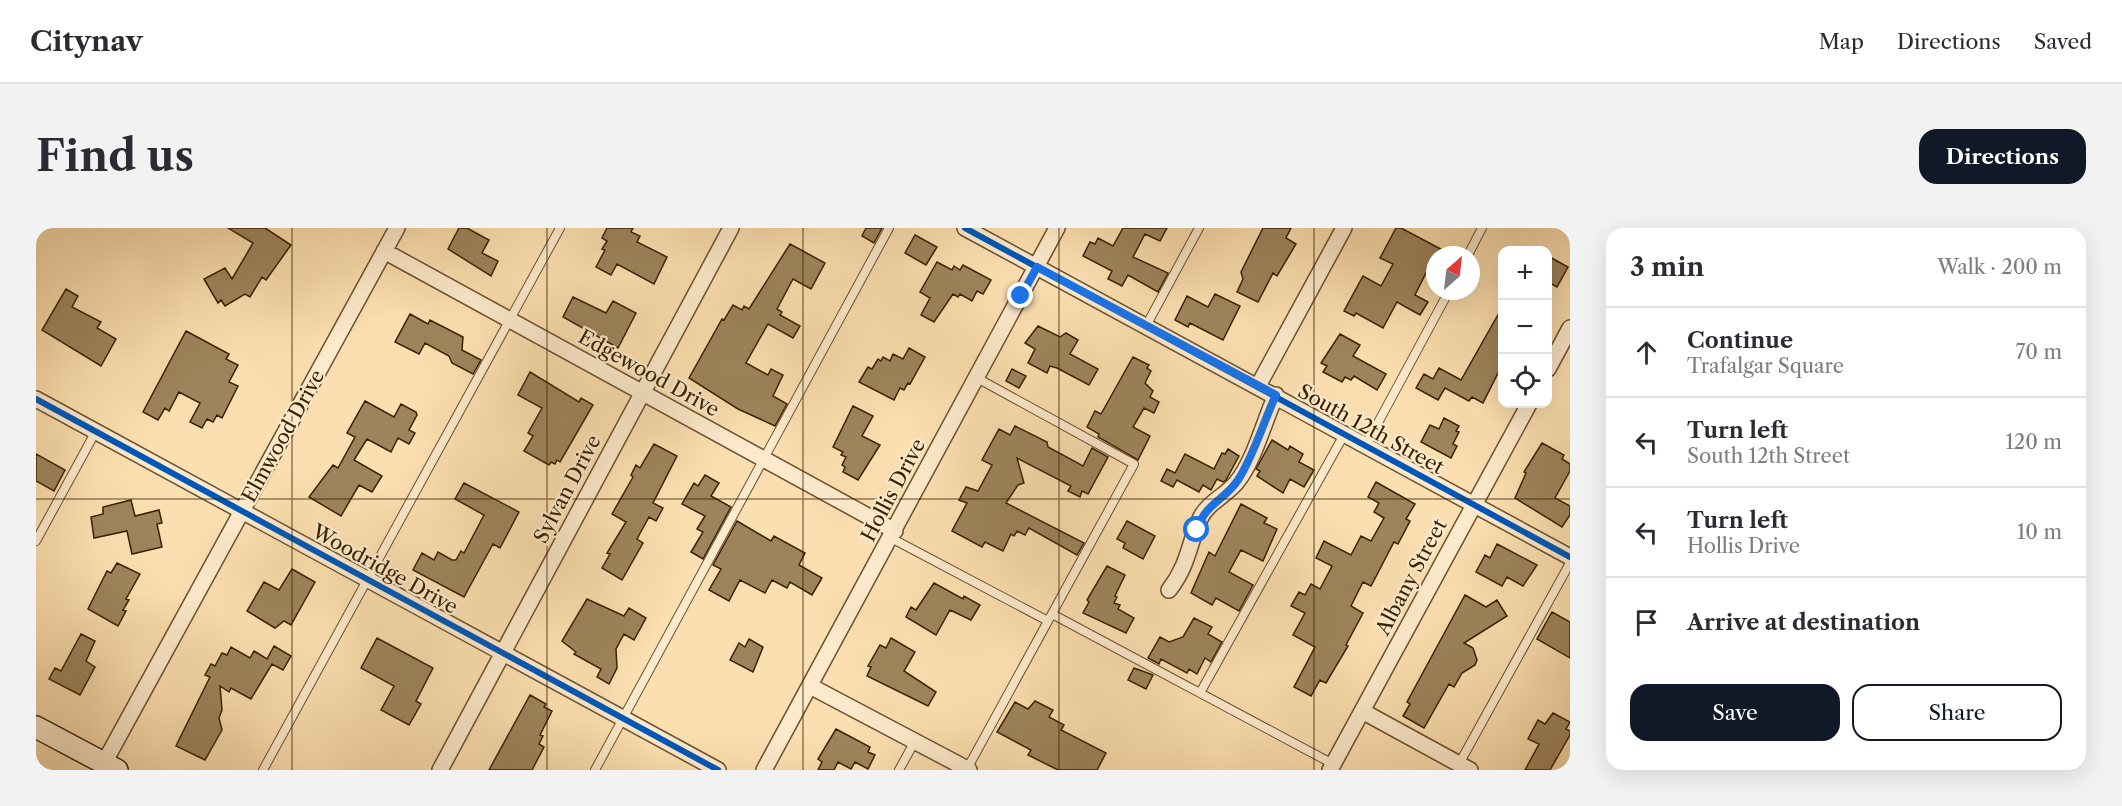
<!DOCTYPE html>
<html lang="en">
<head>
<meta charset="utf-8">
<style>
	body { margin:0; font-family:"Libre Caslon Text",serif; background:#f2f2f3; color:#2b2b33 }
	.controls { position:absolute; right:18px; top:18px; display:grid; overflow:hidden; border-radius:12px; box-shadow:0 6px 24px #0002 }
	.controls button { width:54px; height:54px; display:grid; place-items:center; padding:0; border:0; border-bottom:2px solid #e1e1e2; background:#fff; color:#2b2b33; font:30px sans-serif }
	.compass { position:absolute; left:1390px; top:18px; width:54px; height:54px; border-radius:50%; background:#fff; box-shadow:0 6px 24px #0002; rotate:28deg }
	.stop { position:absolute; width:18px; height:18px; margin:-14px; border:4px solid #1a73e8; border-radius:50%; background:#fff }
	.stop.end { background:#1a73e8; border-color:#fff; box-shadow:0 2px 6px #0008 }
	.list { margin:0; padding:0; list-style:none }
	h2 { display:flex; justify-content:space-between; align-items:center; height:78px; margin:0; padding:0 24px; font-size:26px }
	h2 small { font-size:20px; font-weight:400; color:#7c7c81 }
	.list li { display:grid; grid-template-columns:39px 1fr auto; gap:18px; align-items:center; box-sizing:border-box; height:90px; padding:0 24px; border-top:2px solid #e1e1e2 }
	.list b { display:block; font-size:22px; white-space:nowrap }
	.list p { margin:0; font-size:20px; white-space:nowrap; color:#7c7c81 }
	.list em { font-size:20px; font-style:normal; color:#7c7c81 }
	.actions { display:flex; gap:12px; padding:18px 24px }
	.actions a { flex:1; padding:14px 0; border:2px solid #111827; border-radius:18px; text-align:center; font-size:21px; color:#111827 }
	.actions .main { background:#111827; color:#fff }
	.icon { flex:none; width:33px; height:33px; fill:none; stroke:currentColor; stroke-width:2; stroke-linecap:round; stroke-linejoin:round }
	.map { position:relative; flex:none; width:1534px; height:542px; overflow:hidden; border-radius:18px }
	header { display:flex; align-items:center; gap:36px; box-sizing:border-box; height:84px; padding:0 30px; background:#fff; border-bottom:2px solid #e1e1e2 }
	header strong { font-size:28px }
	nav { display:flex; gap:33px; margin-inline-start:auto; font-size:21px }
	.intro { display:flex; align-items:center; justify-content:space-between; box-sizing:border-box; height:144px; padding:0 36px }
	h1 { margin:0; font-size:42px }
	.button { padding:15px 27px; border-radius:18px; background:#111827; color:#fff; font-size:21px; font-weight:700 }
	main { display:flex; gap:36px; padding:0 36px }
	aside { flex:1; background:#fff; border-radius:18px; box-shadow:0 6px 24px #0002 }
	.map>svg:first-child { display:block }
</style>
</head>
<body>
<header>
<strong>Citynav</strong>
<nav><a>Map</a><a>Directions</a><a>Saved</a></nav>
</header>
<div class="intro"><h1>Find us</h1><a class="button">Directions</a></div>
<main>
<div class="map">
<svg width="1534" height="542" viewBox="0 0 1534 542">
	<rect width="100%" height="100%" fill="#fcdfb0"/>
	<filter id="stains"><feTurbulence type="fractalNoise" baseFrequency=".00333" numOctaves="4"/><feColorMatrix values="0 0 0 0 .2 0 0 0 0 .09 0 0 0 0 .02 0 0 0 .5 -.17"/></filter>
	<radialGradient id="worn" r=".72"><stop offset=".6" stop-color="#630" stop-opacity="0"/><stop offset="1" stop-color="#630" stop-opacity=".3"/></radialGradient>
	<path fill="#9e845c" stroke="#392201" stroke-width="1.5" d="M192,0H229L255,17L230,52L226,49L214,69L209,66L189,78L185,72L182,75L168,51L189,40L196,51L217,15Z
		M423,0H431L453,12L446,25L462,33L455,48L412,21Z
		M571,0H597L595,4L604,8L601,14L631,29L618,56L581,36L575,47L560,39L569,22L566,21L571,13L566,10Z
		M830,0H846L838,15L826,8Z
		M1087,0H1131L1124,13L1109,6L1097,29L1132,45L1122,64L1092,47L1086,58L1072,51L1076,43L1047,28L1054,14L1059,16L1062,10L1077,18Z
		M1227,0H1255L1250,10L1260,16L1241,48L1237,45L1222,74L1201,64L1207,51L1205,44Z
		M1360,0H1365L1416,27H1399L1379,67L1392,74L1384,87L1361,74L1347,100L1320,85L1318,88L1308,83L1327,48L1345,58L1357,36L1344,30Z
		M879,7L901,19L890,37L869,25Z
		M754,16L789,35L775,61L757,51L741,81L746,84L744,87L764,98L757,110L732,96L710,135L732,147L735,141L747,147L737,168L751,176L739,198L702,181L653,150L686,91L688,92L697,77L706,82L708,78L713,81Z
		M1512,28L1532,39L1521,59L1512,54Z
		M901,34L916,42L918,38L924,42L927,37L955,52L947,66L941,63L936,73L924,66L922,69L917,66L898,94L885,87L894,70L884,64Z
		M30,61L42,68L36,79L65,94L61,100L80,111L65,138L6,102Z
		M1179,66L1204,78L1187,112L1154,95L1152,99L1139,92L1151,68L1172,79Z
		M537,69L570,85L577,73L600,85L582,120L527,89Z
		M1467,78V135L1447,175L1436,169L1433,173L1409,160L1402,172L1380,160L1388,146L1397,151L1403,140L1425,152Z
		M374,86L392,96L394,92L427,109L426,122L445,132L437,146L416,135L413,128L389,115L383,126L359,114Z
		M1002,98L1024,109L1030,105L1042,112L1034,126L1062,141L1053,157L1021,140L1014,138L1011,145L992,135L999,121L989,115Z
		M150,103L193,126L190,131L202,137L193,154L202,158L186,190L181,187L177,194L171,191L166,200L154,194L164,175L143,164L133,183L129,180L122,192L107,184Z
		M1304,106L1324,117L1317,128L1350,146L1341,162L1318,148L1315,152L1309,149L1306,154L1287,144L1291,138L1285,135Z
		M873,120L889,129L874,156L872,155L868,162L864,160L858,172L823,154L832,139L836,141L842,131L845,133L847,129L854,133L857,126L867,131Z
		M1097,129L1113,137L1111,140L1115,143L1109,155L1117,163L1114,169L1123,174L1118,185L1108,180L1097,199L1114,208L1102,232L1062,209L1063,206L1051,199L1059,183L1065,186Z
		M976,141L990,148L983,160L970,153Z
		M494,144L543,174L545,170L557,177L524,234L521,232L519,236L515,234L513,237L488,223L497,208L492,205L506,180L482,167Z
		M329,173L358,189L365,176L380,184L381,187L373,202L379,205L373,216L362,210L355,224L331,211L318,232L346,248L336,264L323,257L305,288L273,269L297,237L302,240L319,209L311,205Z
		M817,178L837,188L826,208L844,217L822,252L807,244L809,239L806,237L810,229L805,227L807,224L797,219Z
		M1408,190L1423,198L1420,203L1423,204L1417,216L1421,218L1415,230L1385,214L1394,197L1403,201Z
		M979,198L1011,214L1012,219L1047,238L1056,220L1072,229L1052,266L1046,263L1044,269L1032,263L1035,258L981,230L988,255L982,257L970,275L1048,315L1041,327L993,300L989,307L981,303L978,308L975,306L967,323L949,314L946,319L916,303L931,275L923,272L930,259L942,263L956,237L946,232L963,201L974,207Z
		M1236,212L1252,222L1254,218L1267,226L1263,234L1278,242L1268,259L1254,251L1247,265L1221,248L1224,243L1220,241Z
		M1506,215L1528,227L1526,231L1534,236V243L1519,270L1534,278V287L1526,299L1479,270L1490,245L1488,244Z
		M618,216L641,228L617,275L627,280L620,293L613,289L601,311L607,315L586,352L566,340L574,326L571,325L590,294L576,286L597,249L595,247L600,237L604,240Z
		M1192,221L1203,228L1190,252L1187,254L1181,251L1175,262L1167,257L1163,264L1141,252L1137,259L1125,253L1131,241L1139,245L1149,226L1178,241L1186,225L1189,226Z
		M0,226L29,242L18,263L0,253Z
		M669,247L683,255L675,268L695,279L667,331L655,324L667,304L661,301L669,288L646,276L658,255L662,258Z
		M1340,254L1379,276L1370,291L1374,293L1362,316L1358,314L1335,358L1327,354L1315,378L1327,385L1310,417L1312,418L1290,455L1284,452L1275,468L1258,459L1279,419L1257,407L1269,385L1255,378L1263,364L1269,367L1275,356L1284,361L1296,338L1280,330L1288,313L1315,327L1325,308L1335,313L1348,290L1338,284L1343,275L1332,269Z
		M428,255L483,284L464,320L457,316L428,369L377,342L386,325L398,332L402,324L416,332H420L425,323L428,325L448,287L419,271Z
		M95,272L99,288L123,282L126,295L121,296L126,319L96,326L91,303L58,310L55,289L67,286V279Z
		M1205,276L1231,290L1228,295L1241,301L1227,333L1205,322L1193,344L1217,357L1203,383L1180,370L1176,377L1155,365L1173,324L1179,328Z
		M701,293L735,313L738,308L769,325L763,337L786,350L776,367L754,354L751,360L736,352L729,365L704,352L693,373L673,362L685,341L677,337Z
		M1091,293L1119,308L1107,331L1087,320L1089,315L1081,311Z
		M1461,316L1501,337L1487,358L1471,349L1466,358L1440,344L1449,327L1454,330Z
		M81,335L104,346L90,371L93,372L87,382L90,383L82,398L52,381L71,343L75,345Z
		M1071,338L1089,347L1079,368L1081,369L1078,375L1084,377L1082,381L1098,390L1090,405L1047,385L1053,374L1051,372Z
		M256,341L279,354L255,397L248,393L239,400L211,383L228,354L243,362Z
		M898,355L927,371L928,368L944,377L935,392L914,382L900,407L870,389L875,379L880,382Z
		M1429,367L1450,379L1461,372L1471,388L1428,415L1437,420L1441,432L1439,437L1426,445L1418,459L1413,456L1388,500L1367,488L1374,476L1371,474Z
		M551,371L588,388L593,380L610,390L598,412L588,406L580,421L581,440L573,456L561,449L565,441L538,426L540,424L526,413Z
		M1516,384L1534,394V430L1501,411Z
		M1158,390L1176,399L1172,406L1186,414L1175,434L1169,430L1161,446L1153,441L1151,445L1125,431L1123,436L1112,430L1124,409L1133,414L1147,409Z
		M45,406L59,413L50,433L59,439L44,467L13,451L19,440L25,443Z
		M341,410L397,440L380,473L385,476L373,497L345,482L358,458L325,440Z
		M855,410L879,424L868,443L900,464L892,478L831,448L835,439L832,438L844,417L850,420Z
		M713,411L727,419L717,444L694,432L703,415L709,419Z
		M238,418L255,428L247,442L236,436L215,471L195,460L193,464L184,458L186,482L183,490L186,502L169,532L140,518L174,449L169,447L175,436L179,438L186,425L191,427L195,419L214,430L218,423L231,431Z
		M1098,440L1117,447L1110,461L1092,452Z
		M494,467L510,476L508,479L516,483L504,507L507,508L503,516L508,519L496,542H453Z
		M999,473L1017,482L1013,489L1028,497L1025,502L1070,525L1061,542H1022L992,527L995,522L961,504L979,474L992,481Z
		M1517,485L1534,494L1530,501L1534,503V507L1514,542H1489L1503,516L1492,511L1502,492L1509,496Z
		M800,501L834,519L832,524L839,527L832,541L819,534L815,541L802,534L798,542H782L786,534L782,531Z"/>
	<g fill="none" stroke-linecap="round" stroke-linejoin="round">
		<defs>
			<path id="lane" d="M1432,27L1446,0
				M1110,98L1163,0
				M1330,217L1413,63
				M855,310L1012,393
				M0,313L60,203
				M1016,386L1297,536
				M1164,465L1309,205
				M1423,536L1534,335
				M931,541L1098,236L941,150
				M227,542L524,0
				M559,542L853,0
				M863,542L879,513"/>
			<path id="street" d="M929,0L1534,329
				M348,23L859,303
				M1512,141L1534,100
				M1222,158L1308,0
				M0,171L682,542
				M1133,362C1153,336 1152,318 1164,291C1171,275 1189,268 1200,255C1218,234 1228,193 1240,167
				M774,458L933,542
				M1326,483L1434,542
				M68,535L361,0
				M404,542L695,0
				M728,542L1021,0
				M1294,542L1493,176"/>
			<path id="secondary" d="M0,499L81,542"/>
		</defs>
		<use href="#lane" stroke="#6a512d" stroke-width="10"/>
		<use href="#street" stroke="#6a512d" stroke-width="18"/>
		<use href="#secondary" stroke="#392201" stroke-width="24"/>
		<use href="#lane" stroke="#fdeacc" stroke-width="8"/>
		<use href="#street" stroke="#fdeacc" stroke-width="15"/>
		<use href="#secondary" stroke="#fdeacc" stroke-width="21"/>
		<defs>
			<path id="cycleway" d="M929,0L1534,329
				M0,171L682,542"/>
		</defs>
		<use href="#cycleway" stroke="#fdeacc" stroke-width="10"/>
		<use href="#cycleway" stroke="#0057b8" stroke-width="6"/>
	</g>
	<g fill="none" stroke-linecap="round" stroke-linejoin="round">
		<path stroke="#1a73e8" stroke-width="8" d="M985,68L1001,39L1240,167C1227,195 1218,227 1202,252C1188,273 1169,275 1161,302"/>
	</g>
	<path fill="none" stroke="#392201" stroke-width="1.5" stroke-opacity="0.55" d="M256,0V542M511,0V542M767,0V542M1023,0V542M1278,0V542M0,271H1534"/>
	<g text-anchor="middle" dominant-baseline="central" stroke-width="4.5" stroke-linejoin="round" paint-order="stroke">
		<g font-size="20" fill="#392201" stroke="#fdeacc">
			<text transform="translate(613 145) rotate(29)">Edgewood Drive</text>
			<text transform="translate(1335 201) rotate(29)">South 12th Street</text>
			<text transform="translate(247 208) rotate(-61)">Elmwood Drive</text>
			<text transform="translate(531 261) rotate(-62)">Sylvan Drive</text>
			<text transform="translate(857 262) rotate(-62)">Hollis Drive</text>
			<text transform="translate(349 341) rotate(29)">Woodridge Drive</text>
			<text transform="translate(1375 349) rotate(-62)">Albany Street</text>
		</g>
	</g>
	<rect width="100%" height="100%" filter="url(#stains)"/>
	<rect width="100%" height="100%" fill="url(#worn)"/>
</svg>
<div class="controls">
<button>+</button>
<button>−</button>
<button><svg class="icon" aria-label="locate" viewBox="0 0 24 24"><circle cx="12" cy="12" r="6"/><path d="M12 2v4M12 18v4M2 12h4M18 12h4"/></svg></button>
</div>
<svg class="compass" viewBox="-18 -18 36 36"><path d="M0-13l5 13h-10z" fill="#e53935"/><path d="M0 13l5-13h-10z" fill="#7c7c81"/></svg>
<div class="stop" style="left:1161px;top:302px"></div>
<div class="stop end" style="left:985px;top:68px"></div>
</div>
<aside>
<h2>3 min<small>Walk · 200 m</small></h2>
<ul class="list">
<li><svg class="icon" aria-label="ahead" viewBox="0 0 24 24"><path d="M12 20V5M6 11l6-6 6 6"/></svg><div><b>Continue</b><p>Trafalgar Square</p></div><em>70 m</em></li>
<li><svg class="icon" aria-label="left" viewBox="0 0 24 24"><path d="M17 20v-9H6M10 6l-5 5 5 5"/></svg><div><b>Turn left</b><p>South 12th Street</p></div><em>120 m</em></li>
<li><svg class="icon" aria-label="left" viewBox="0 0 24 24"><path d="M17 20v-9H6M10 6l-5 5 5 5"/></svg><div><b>Turn left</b><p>Hollis Drive</p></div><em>10 m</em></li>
<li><svg class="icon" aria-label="arrive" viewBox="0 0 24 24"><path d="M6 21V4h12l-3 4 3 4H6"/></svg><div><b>Arrive at destination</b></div></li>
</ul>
<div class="actions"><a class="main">Save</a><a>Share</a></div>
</aside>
</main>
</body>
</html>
